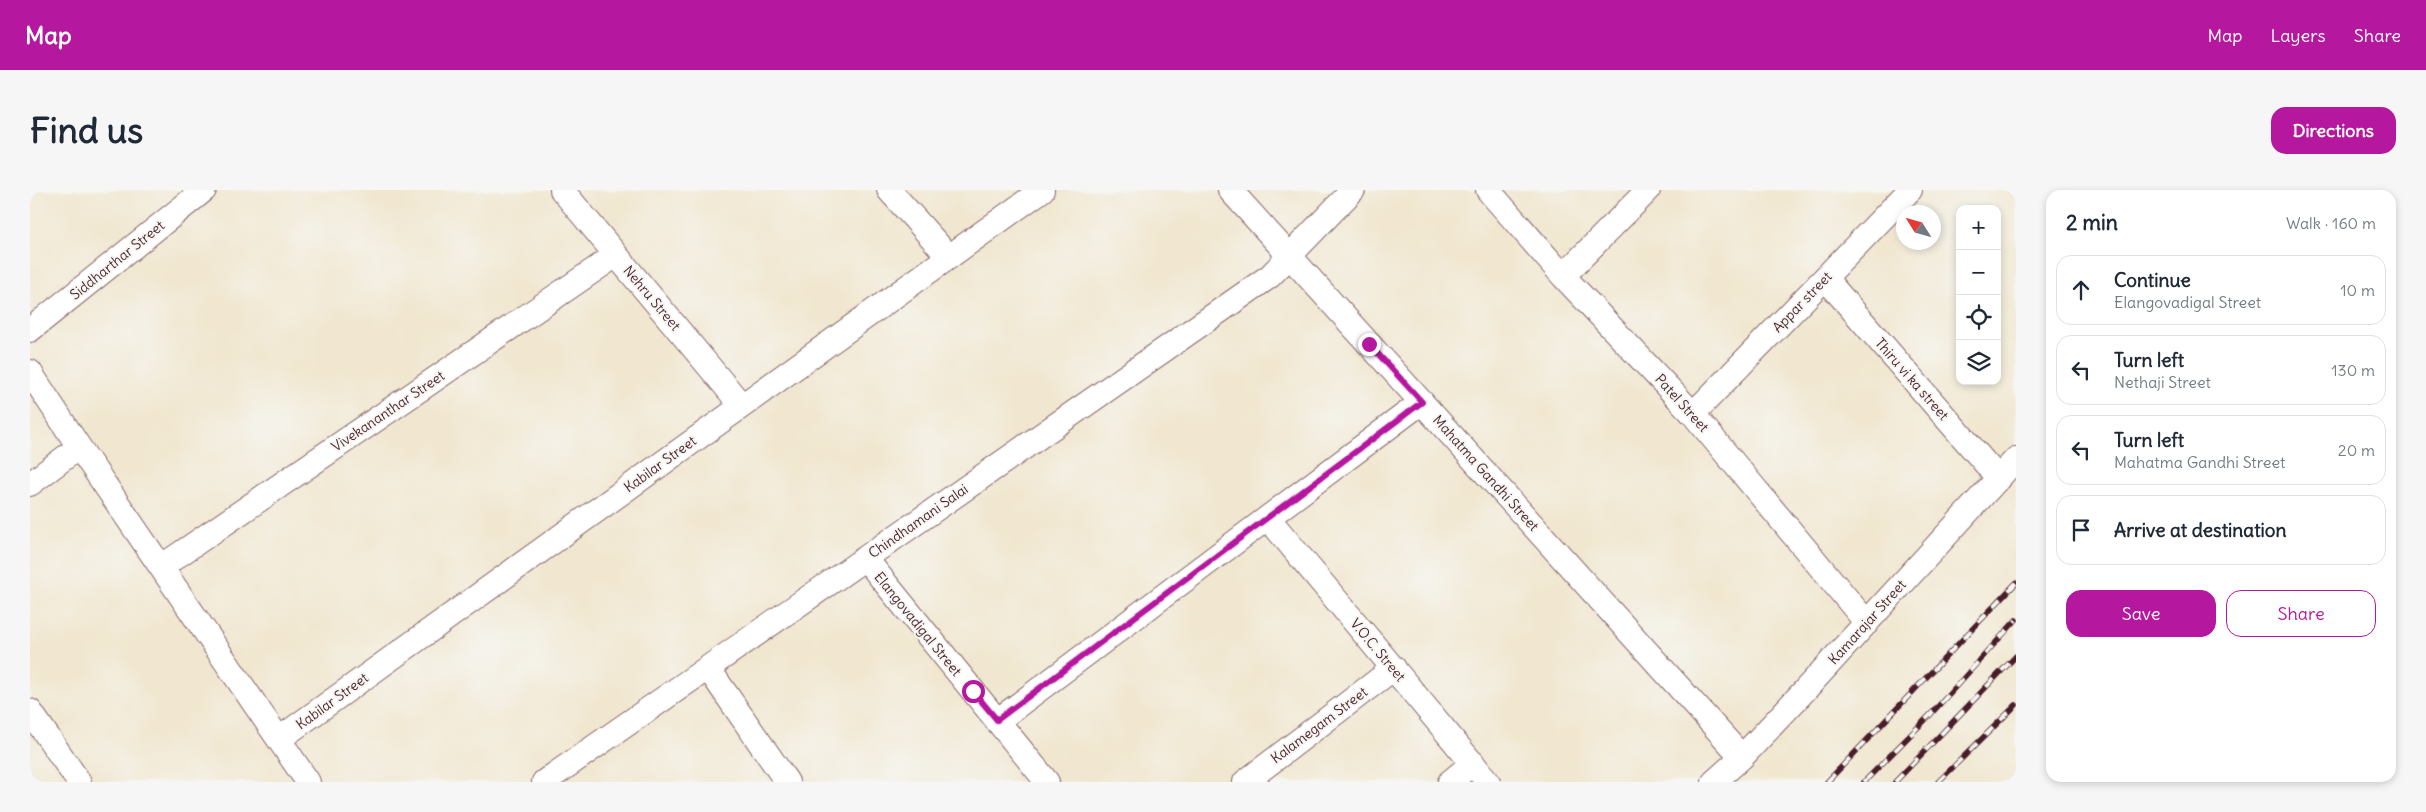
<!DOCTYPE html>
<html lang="en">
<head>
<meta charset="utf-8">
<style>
	body { margin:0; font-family:Delius,sans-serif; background:#f6f6f7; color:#1f2937 }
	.controls { position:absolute; right:15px; top:15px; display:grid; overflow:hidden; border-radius:10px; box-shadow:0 2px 8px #0003 }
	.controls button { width:45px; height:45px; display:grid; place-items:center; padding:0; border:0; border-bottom:1px solid #e0e1e3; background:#fff; color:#1f2937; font:25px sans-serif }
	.compass { position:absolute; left:1866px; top:15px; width:45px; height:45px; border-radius:50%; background:#fff; box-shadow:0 2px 8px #0003; rotate:307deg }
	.stop { position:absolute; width:15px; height:15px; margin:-11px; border:4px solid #b5179e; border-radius:50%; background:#fff }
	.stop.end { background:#b5179e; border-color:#fff; box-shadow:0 1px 5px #0008 }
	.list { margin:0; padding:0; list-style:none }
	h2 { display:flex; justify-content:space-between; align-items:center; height:65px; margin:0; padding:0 20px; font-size:21px }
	h2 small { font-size:16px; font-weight:400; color:#747a83 }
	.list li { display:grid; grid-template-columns:32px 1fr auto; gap:15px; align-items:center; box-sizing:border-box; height:70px; margin:0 10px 10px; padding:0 10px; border:1px solid #e0e1e3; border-radius:15px }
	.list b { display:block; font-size:19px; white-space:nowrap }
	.list p { margin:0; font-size:16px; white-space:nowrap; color:#747a83 }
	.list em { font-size:16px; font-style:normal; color:#747a83 }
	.actions { display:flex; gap:10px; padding:15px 20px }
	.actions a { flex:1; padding:11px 0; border:1px solid #b5179e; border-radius:15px; text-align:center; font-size:18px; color:#b5179e }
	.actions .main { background:#b5179e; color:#fff }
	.icon { flex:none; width:28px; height:28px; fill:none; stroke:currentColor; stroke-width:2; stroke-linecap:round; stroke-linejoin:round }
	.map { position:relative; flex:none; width:1986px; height:592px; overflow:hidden; border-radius:15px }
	header { display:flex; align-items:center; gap:30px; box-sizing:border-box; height:70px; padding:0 25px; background:#b5179e; color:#fff }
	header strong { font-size:24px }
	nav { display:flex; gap:28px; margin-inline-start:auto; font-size:18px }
	.intro { display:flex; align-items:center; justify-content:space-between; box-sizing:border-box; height:120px; padding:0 30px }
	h1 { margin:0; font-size:35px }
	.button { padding:12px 22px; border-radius:15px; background:#b5179e; color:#fff; font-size:18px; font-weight:700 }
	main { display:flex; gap:30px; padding:0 30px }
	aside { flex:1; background:#fff; border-radius:15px; box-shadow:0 2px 8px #0003 }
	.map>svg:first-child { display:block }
</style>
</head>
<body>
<header>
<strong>Map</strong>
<nav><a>Map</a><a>Layers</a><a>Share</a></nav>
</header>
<div class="intro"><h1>Find us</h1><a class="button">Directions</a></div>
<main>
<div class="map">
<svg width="1986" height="592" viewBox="0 0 1986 592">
	<rect width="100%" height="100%" fill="#f6f6f2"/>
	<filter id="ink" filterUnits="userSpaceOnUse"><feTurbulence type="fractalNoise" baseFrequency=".02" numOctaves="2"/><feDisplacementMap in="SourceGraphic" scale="10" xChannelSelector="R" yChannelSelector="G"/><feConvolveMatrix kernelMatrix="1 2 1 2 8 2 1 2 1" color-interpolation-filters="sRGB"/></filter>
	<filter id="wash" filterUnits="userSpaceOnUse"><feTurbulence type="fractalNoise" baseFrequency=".0096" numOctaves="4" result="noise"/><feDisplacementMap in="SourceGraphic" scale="20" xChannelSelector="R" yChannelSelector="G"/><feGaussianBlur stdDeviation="1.12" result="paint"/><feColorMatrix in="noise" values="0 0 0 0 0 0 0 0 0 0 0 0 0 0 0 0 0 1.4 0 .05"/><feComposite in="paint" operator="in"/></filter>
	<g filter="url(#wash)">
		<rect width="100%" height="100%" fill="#f1e7d0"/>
	</g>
	<g filter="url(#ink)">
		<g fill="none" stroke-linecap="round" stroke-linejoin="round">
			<defs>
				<path id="street" d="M532,0L712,216
					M859,0L919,67
					M1200,0L1712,567
					M1458,0L1533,86L1663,224L1837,433
					M1533,86L1618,0
					M1795,88L1969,289
					M0,140L174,0
					M0,182L49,257L278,592
					M1663,224L1880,0
					M0,294L49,257
					M1238,328L1458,592
					M835,368L1017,592
					M131,377L586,65
					M678,478L757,592
					M0,521L49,592
					M967,531L1392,212
					M249,549L1012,0
					M514,592L1240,86L1323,0
					M1215,592L1364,478
					M1420,592L1443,573
					M1684,592L1712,567L1775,500L1986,269"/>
			</defs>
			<use href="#street" stroke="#846565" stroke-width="26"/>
			<use href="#street" stroke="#fff" stroke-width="24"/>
			<defs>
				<path id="rail" d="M1797,592L1986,393
					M1834,592L1901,524L1986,430
					M1865,592L1986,466
					M1908,592L1986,515"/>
			</defs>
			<use href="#rail" stroke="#4a1f2b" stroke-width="5.5"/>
			<use href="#rail" stroke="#f6f6f2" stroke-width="4" stroke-dasharray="11" stroke-linecap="butt"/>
		</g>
	</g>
	<g fill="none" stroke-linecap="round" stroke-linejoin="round" filter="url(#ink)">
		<path stroke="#b5179e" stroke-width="6" d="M943,501L967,530L1392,212L1339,154"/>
	</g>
	<g text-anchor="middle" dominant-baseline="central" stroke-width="4" stroke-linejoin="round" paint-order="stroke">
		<g font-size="14" fill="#4a1f2b" stroke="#f6f6f2">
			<text transform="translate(87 70) rotate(-39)">Siddharthar Street</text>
			<text transform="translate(622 108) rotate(50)">Nehru Street</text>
			<text transform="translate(1772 112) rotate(-46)">Appar street</text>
			<text transform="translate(1882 189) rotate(49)">Thiru vi ka street</text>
			<text transform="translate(1652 213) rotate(48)">Patel Street</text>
			<text transform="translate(358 221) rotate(-34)">Vivekananthar Street</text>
			<text transform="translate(630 274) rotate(-36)">Kabilar Street</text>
			<text transform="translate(1456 283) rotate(48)">Mahatma Gandhi Street</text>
			<text transform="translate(888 331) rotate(-35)">Chindhamani Salai</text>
			<text transform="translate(1837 432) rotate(-48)">Kamarajar Street</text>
			<text transform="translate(888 434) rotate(51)">Elangovadigal Street</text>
			<text transform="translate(1348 460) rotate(50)">V.O.C. Street</text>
			<text transform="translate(302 511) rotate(-36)">Kabilar Street</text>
			<text transform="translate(1289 535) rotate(-37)">Kalamegam Street</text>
		</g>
	</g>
</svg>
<div class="controls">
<button>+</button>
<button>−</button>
<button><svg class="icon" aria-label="locate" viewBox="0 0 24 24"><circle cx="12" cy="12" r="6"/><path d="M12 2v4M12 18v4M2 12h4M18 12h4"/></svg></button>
<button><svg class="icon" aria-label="layers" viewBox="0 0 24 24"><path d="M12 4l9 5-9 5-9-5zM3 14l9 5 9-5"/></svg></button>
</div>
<svg class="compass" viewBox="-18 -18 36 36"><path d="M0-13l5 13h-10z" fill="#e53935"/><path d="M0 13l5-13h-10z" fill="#747a83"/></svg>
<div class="stop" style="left:943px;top:501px"></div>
<div class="stop end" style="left:1339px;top:154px"></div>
</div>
<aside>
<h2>2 min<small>Walk · 160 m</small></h2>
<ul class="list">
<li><svg class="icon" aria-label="ahead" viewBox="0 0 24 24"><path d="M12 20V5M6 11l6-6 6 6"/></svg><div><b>Continue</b><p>Elangovadigal Street</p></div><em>10 m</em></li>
<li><svg class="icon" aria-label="left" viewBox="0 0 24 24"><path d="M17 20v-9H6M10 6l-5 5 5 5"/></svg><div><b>Turn left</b><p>Nethaji Street</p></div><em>130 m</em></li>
<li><svg class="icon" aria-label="left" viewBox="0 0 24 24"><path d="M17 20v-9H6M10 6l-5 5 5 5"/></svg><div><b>Turn left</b><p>Mahatma Gandhi Street</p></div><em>20 m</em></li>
<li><svg class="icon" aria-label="arrive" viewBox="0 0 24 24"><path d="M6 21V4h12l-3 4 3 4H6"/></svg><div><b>Arrive at destination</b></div></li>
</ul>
<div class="actions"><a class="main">Save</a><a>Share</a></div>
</aside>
</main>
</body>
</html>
